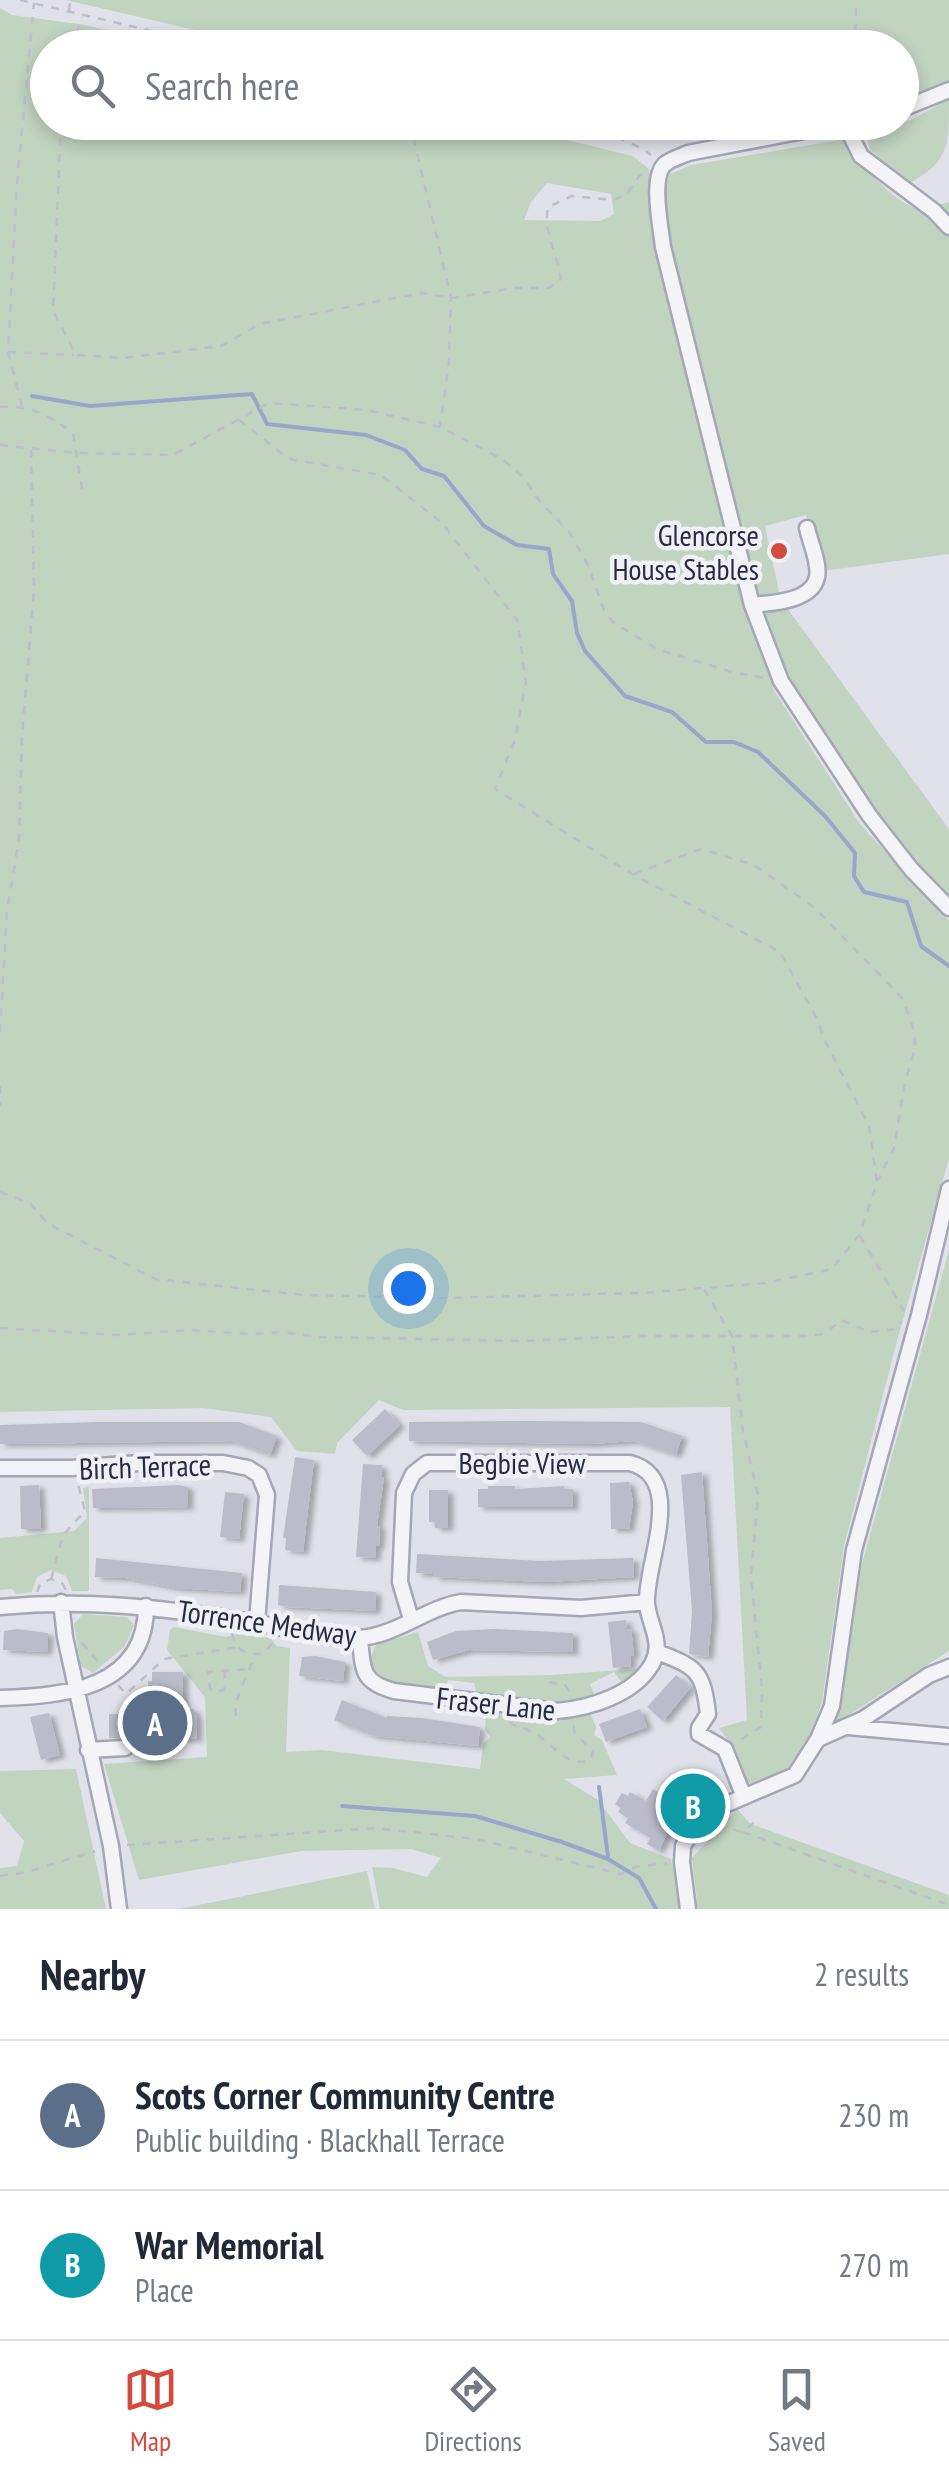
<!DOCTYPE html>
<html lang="en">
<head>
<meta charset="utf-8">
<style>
	body { margin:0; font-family:"PT Sans Narrow",sans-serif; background:#f6f6f7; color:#1f2937 }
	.you { position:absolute; left:408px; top:1288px; width:35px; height:35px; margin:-25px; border:8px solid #fff; border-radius:50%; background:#1a73e8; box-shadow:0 0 0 15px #1a73e833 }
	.badge { display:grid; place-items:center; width:65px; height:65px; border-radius:50%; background:#d54a3e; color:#fff; font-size:32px; font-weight:700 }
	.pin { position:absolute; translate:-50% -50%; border:5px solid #fff; box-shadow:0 2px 10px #0006 }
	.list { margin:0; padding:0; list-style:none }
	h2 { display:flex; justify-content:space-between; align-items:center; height:130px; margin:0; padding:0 40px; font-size:42px }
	h2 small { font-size:32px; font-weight:400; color:#747a83 }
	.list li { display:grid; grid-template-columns:65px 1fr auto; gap:30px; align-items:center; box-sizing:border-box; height:150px; padding:0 40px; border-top:2px solid #e0e1e3 }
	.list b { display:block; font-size:38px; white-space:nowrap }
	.list p { margin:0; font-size:32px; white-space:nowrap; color:#747a83 }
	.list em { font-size:32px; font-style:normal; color:#747a83 }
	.icon { flex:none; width:55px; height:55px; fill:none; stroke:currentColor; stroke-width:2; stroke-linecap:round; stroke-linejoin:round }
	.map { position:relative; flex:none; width:949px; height:1909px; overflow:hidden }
	.search { position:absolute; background:#fff; box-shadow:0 5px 15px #0003; left:30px; right:30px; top:30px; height:110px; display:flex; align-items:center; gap:25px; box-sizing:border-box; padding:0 35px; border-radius:55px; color:#747a83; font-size:38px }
	.sheet { height:430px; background:#fff }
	nav { display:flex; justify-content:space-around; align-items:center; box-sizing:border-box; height:140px; border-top:2px solid #e0e1e3; background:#fff; font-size:28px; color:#747a83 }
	nav a { display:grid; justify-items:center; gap:5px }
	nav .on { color:#d54a3e }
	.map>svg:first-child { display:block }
</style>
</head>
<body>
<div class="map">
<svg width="949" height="1909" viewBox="0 0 949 1909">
	<defs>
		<filter id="shadow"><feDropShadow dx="5.5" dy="3" stdDeviation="2.5" flood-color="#0004"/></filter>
	</defs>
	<rect width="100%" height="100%" fill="#e0e1ea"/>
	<path fill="#c1d4c0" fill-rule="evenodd" d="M66,0H949V83L902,100V48H272Z
		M0,8L12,15L85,25L180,47L48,48V122L497,123L633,156L649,169L654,247L743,606L775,692L860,824L949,921V1159L897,1341L844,1546L822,1702L804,1752L794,1770L748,1784L734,1747L719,1728L747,1720L730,1407L403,1410L379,1400L337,1443L335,1454L297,1451L271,1417L203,1408L0,1412ZM547,183L611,194L614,214L600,221L524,220L531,202Z
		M949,99C949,147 949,161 910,183L870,150L867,133L911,120Z
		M594,123V122L762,123L665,139Z
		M845,139C855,159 894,203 916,208C926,210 939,205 949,202V554L822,571L806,515L765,526L779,592L757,596L672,249L665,194L668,175L691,165Z
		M787,608L949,829V901L872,812L788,681L762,614Z
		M949,1250V1651L831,1726L840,1707L862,1564Z
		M89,1487V1591H72L66,1576L51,1570L37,1577L32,1592L16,1594L12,1589L0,1590V1538L74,1531L87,1518L83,1488Z
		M83,1614L127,1617L134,1625L125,1646L93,1673L81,1666L74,1624Z
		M174,1627L226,1637L237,1634L270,1638L277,1646L290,1648L286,1752L322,1750L480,1769L483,1744L490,1737L485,1729L486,1714L493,1710L554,1718L590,1713L596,1727L594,1735L602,1740L617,1775L564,1779L598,1800L630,1843L671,1859L682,1909H380L372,1867L393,1868L427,1877L441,1858L411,1849L301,1851L139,1880L104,1764L207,1757L205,1697L167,1650L170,1630Z
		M418,1632L428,1666L446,1677L551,1675L637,1669L622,1683L614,1672L590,1684L594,1694L592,1699L571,1706L477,1696L474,1683L448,1680L444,1691L381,1684C371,1672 368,1659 376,1645Z
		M76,1769L106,1909H0V1868L17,1866L24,1841L0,1813V1771Z
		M737,1809L751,1824L949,1895V1909H698L692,1858Z
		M367,1871L375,1909H179Z"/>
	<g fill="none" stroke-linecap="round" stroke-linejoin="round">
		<path stroke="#99a6cc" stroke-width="4" d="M32,396L90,406L252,394L267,424L366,435L405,450L422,469L444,476L484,526L517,545L549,549L553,574L572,601L577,633L585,651L625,696L672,712L706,742H734L758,752L825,816L855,853L854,876L864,892L907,902L921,946L949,966
			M599,1787L608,1857
			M342,1806L475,1816L562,1842L608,1859L639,1878L656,1909"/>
	</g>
	<path fill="#babcca" filter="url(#shadow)" d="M385,1409L400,1425L367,1456L352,1440Z
		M527,1421L641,1422L682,1436L676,1455L634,1441L591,1444L409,1441V1422Z
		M99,1422H239L277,1436L270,1455L231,1441L0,1444V1425Z
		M295,1457L314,1460L303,1552L285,1550L286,1538H283Z
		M363,1464L382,1465L381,1477H384L377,1526H380L379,1546H376L375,1558L356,1557Z
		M702,1472L712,1613L708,1657L689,1654L692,1611L681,1475Z
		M629,1482L633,1502L629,1529H611L610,1483Z
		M39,1485L41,1529H21L20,1486Z
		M179,1485L188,1487V1507L93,1508L92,1489Z
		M488,1486H515V1489L564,1486V1489H573V1507H478V1489H488Z
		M429,1490H448V1528H435V1522H429Z
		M225,1492L244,1494L239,1539L220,1537Z
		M417,1554L539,1561L633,1558L634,1577L546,1582L434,1577L435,1574L416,1573Z
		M96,1558L242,1573L240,1592L176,1588L126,1578L95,1577Z
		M279,1585L376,1592L375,1611L288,1607L278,1605Z
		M626,1620L627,1629H631L634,1655L630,1656L631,1666L613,1668L608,1622Z
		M17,1629L48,1633L47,1652L3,1650L4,1631Z
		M494,1629L573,1633V1652L469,1650L433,1660L427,1642L456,1631Z
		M315,1656L345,1662L343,1681L299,1676L302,1657Z
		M152,1672H183V1709H194V1714H197V1739L109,1738V1714H128V1710H136L148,1700V1681H152Z
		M676,1675L691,1687L663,1721L647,1707Z
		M342,1700L387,1718V1716L422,1718L480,1727L478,1746L374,1736L334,1720Z
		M640,1709L647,1727L606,1742L599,1724Z
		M49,1713L60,1755L41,1760L30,1717Z
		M653,1789L673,1801L665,1814L673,1819L659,1851L647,1844L650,1838L625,1823L628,1818L618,1812L621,1808L615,1804L622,1793L628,1796L630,1792L646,1801Z"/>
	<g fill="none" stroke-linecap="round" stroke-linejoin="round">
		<defs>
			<path id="minor" d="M902,109L949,90
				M850,122L688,153C682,156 671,159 665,164C650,177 661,228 663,247L752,605L781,681L869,815L911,869L949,908
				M845,124L861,156L934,211L949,227
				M752,605C771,603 812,602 817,577C820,564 810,542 807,528
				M0,1468H72L139,1463H223L248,1468L259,1475L267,1495L257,1622
				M61,1602L65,1637L111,1846L119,1909
				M0,1607C88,1599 158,1607 245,1621C283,1626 320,1640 359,1638C395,1636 426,1608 461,1602L581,1608L647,1602
				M360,1638C363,1670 361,1682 394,1691L557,1711C590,1708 634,1695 652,1664C664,1642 649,1625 647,1604C644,1566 688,1478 630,1463H427L413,1474L404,1493L400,1582L411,1619
				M657,1652C697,1667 703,1671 708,1714L699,1728V1734L725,1749L744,1797
				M0,1698C64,1696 146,1689 146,1606
				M848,1727L948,1736
				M818,1739L863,1719L929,1675L949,1667
				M88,1750L125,1748
				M688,1909L682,1862L683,1846L691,1833L704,1818L727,1804L795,1775L818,1739L832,1706L854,1550L919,1315L949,1189"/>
		</defs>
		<use href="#minor" stroke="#a5a7b4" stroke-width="19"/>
		<path stroke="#bebfc9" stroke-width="2.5" stroke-dasharray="8 8" stroke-linecap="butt" d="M20,0L224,48
			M69,11L70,0
			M72,48L82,17
			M855,48L856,0
			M61,122L53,311L76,355L123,358L221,346L260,324L421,293L451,298L515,288H549L561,279C557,254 543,232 548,207L572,196L613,200L626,195L640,175H644
			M415,122L414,140L451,298L449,362L440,426
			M555,122C587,130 623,134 651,155
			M8,352L74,355
			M22,406L8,352L17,183L34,3
			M0,407C31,405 48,415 73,433L83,495
			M0,445L77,453L173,455L269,403L367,410L440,427L502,459L523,477L541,503L569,532L588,565L604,610L614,623L657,649L732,672L765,678
			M634,874L701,849L754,865L815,908L903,999L914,1031L915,1048L904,1086L894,1148L878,1180
			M0,1032L7,911L19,839L22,736L34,590L31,447
			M0,1086V1106
			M0,1192L30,1203L47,1223L155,1279L303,1295L442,1298L641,1293L766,1283L832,1269L859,1235L877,1183L869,1126L824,1039L817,1019L780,952L632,874L495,789L515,740L526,682L517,620L442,523L381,475L289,459L239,420
			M860,1236L904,1311
			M704,1289L732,1336L743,1431L758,1495L751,1575L762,1691L761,1727L737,1742
			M0,1328L118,1335L190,1330L250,1334L281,1332L320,1337L521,1341L641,1336H808L825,1334L841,1320L870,1332L895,1329L901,1322
			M51,1579L63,1535L85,1511L78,1484
			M37,1592L40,1584L51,1579L62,1583L66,1590
			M232,1633C235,1650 247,1657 264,1653L275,1640
			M82,1643L100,1664
			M225,1671L224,1690L216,1692L210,1689L208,1672L251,1669
			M549,1682L565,1685L572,1695
			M118,1685L126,1694L164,1659L238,1647
			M236,1716C233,1697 249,1675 254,1656
			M509,1722C517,1728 524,1727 532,1732C553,1742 565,1769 591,1760L593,1751L575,1733L573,1723
			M718,1826L743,1832L758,1819
			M743,1832L949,1905
			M127,1845L375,1828L476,1839L621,1874L635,1867L667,1863
			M0,1876L27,1872L95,1851"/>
		<use href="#minor" stroke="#f3f3f8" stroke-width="14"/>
	</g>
	<circle fill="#d54a3e" stroke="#eff1f7" stroke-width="4" cx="779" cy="551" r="10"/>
	<g text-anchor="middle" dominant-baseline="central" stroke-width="9" stroke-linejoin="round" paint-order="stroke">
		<g font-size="30" fill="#272b42" stroke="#eff1f7" text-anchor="end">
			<text x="759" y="534">Glencorse<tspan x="759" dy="34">House Stables</tspan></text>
		</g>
		<g font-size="30" fill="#272b42" stroke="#eff1f7">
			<text x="522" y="1462">Begbie View</text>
			<text transform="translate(145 1466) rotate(-2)">Birch Terrace</text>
			<text transform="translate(267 1622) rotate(8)">Torrence Medway</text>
			<text transform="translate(496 1703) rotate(6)">Fraser Lane</text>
		</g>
	</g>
</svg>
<div class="you"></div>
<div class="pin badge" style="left:155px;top:1723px;background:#5c6f8a">A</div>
<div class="pin badge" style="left:693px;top:1806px;background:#0f9aa8">B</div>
<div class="search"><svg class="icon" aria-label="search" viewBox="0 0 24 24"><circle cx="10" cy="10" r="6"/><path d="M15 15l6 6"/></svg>Search here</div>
</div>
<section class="sheet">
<h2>Nearby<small>2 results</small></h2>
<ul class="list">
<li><span class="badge" style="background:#5c6f8a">A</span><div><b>Scots Corner Community Centre</b><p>Public building · Blackhall Terrace</p></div><em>230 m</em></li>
<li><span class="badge" style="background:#0f9aa8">B</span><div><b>War Memorial</b><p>Place</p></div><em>270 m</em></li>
</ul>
</section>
<nav>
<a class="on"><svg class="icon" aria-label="map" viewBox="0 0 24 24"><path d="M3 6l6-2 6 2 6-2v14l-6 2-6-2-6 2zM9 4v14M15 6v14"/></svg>Map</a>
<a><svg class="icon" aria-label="directions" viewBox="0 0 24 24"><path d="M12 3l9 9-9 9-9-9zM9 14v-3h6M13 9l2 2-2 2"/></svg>Directions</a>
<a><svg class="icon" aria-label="saved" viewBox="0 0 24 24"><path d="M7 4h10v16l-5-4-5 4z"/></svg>Saved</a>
</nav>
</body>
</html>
